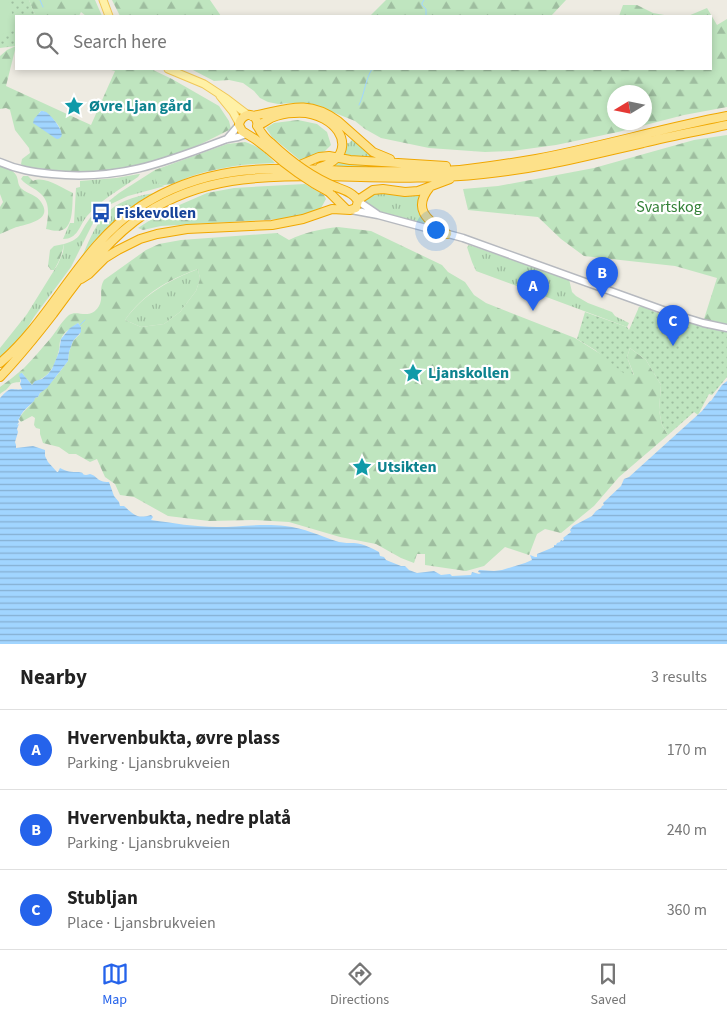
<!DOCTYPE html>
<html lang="en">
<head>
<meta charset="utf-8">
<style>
	body { margin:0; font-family:"Source Sans 3",sans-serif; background:#f6f6f6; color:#222 }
	.compass { position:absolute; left:607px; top:85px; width:45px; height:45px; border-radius:50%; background:#fff; box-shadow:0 2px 8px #0003; rotate:260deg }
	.you { position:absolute; left:435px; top:229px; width:18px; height:18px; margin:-12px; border:4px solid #fff; border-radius:50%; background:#1a73e8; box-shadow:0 0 0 8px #1a73e833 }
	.badge { display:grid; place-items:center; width:32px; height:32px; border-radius:50%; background:#2563eb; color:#fff; font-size:16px; font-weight:700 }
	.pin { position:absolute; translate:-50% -41px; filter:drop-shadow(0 1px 2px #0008) }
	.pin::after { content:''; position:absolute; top:26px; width:18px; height:15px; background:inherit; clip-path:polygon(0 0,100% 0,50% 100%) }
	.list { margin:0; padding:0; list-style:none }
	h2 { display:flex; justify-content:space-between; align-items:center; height:65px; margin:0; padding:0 20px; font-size:21px }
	h2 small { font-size:16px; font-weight:400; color:#767676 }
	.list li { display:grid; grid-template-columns:32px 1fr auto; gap:15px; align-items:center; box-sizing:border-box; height:80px; padding:0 20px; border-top:1px solid #e0e0e0 }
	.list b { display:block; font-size:19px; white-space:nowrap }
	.list p { margin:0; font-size:16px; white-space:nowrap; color:#767676 }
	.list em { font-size:16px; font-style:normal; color:#767676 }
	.icon { flex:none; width:28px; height:28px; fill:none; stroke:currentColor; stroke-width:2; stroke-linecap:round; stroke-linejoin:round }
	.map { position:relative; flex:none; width:727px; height:644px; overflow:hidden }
	.search { position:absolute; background:#fff; box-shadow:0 2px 8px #0003; left:15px; right:15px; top:15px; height:55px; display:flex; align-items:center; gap:12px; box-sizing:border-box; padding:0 18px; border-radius:0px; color:#767676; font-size:19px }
	.sheet { height:305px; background:#fff }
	nav { display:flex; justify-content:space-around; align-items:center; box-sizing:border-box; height:70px; border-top:1px solid #e0e0e0; background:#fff; font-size:14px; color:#767676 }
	nav a { display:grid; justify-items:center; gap:2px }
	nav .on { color:#2563eb }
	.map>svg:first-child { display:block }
</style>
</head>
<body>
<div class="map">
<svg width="727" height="644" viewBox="0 0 727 644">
	<defs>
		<pattern id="grass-tufts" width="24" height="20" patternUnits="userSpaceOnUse" patternTransform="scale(1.25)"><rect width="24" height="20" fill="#bfe5bf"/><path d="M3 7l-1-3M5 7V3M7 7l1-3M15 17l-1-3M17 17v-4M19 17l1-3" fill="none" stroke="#9ebd9f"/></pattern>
		<pattern id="forest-firs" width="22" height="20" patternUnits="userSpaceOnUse" patternTransform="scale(1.25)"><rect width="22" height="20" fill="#bfe5bf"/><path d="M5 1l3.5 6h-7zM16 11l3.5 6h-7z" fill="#9ebd9f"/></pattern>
		<pattern id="park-dots" width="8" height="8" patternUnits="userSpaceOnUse" patternTransform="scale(1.25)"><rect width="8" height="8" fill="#bfe5bf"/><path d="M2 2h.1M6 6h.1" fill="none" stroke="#9ebd9f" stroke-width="1.8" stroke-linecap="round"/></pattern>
		<pattern id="water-rules" width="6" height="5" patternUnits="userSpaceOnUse" patternTransform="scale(1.25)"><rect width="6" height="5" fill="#a1d5ff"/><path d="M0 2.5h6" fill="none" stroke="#86b0d2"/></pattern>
	</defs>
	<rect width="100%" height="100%" fill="#eeebe2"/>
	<path fill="url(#grass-tufts)" d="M354,138L380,158L342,157L344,144L349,143Z
		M339,160L392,164L413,168L329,167Z
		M155,170V175L159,184L165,186L128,196L111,204L109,201L119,193Z
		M139,174H140L138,177C120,189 101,200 87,216C79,226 78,239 63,239L70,223H74L76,188L80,187V181L116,178Z
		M422,192L420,198L431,226L377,212L363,202L365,198L373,193Z
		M154,193C135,204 118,217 102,233C95,241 90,251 82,257C99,216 108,201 154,193Z
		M97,212L99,214L92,225L71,267L34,317L24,333L14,346L0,358V348L27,314L58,264L63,252L64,244C82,239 79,233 88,221C90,217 94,214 97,212Z
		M469,245L569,279L572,292L576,296L588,303L612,312L615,316L629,323L627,327L476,271L472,262L467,247Z
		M198,269L200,279L196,291L180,312L164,324L141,327L125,320C145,293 168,281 198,269Z"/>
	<path fill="url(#forest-firs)" fill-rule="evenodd" d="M29,0H95L102,16H86L81,12L79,16H36L34,13Z
		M112,0H210L221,16H120Z
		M386,0H566L551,16H370Z
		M623,5H637L653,13L670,16H619Z
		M707,8L717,25L727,19V107L684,115L618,132L556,145L512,151L485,152L429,148L381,138L365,129L355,121L320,107L305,104L291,103L278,104L268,102L260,98L254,91L243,83L229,80L214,81L191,69H711V16H688ZM614,92H644V122H614Z
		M16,46L6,86L91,125L115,71L107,69H151L172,79L219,106L229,121L231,129L201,144L159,161L129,169L74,172L24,167L21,164L22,159L30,153L29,148L15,130L10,110L6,108L0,109V56L7,50ZM41,111H43C51,117 65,127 60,138L39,113Z
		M298,120L317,124L327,132L331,145L325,151L301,161L272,137L266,128L274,123Z
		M727,135V325L704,319L717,278L675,266L584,256L561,239L538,217L468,210L463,189L498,186L594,168L694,140Z
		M245,142C260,147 264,151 275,163C258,164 240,164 224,168C212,170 200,173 189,177C182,180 171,186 163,185C155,184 154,177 155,170L227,144Z
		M0,164C5,167 13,170 16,175C19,180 17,185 22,189C28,194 37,195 41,202C54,221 26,224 14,228C9,230 5,232 0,234V207L3,202L0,194Z
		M23,176H28L33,181C44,175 62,188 73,193C72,203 74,227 62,230C57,232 51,230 46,229C48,218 51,203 41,194C35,188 27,186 21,179Z
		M305,184L324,195L326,199L321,208L311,213L282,219L161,226L143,230L138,228L161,213L207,193L234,188Z
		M338,227L371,231L442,265L448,272L465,282L474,295L486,303L575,338L634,375L627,357L630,348L646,360L661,385L659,410L662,425L668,435L619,477L594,506L561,533L545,529L537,534L529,555L505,547L484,566L466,571L425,565V554H417L414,563L401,558L376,544L340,537L289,522L252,520L209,521L168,516L134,497L120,495L115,484L105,477L97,459L90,462L76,454H69L59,447L43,443L40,434V429L36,428L34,425L35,418L32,416L21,422L19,419C23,410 31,407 35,398L38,397L40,393L55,378L68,361L69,352L73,341L80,334L81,327L78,323C72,328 64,331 61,339C59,342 60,347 59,350C55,367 49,377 34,382L32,385L22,373H21L20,378V382C9,383 13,383 6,390C4,391 2,392 0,394V387C8,381 16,375 24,368C33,359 41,349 50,339C56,332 61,322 69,315C77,309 90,321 99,306C104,297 98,290 104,280L146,250L159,244L181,240L277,233L289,240C305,232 321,229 338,227ZM198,269L200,279L196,291L180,312L164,324L141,327L125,320C144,293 168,280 198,269Z
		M64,244C62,254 59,262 54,270H51L48,266L50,250L54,246Z"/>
	<path fill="url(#park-dots)" d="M0,0H29L34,13L36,16H16V46L0,48Z
		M642,306L669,318L727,332V377L712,395L709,394L698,415L694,412L668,435L662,425L659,410L661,385L646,360L630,348L627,357L634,376H627L595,350L577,339L585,312L627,327L629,330L639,307Z"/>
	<path fill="#bfe5bf" d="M0,0H8L16,26V30L0,35Z"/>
	<path fill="url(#water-rules)" d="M41,111C43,111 44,111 46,112C51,115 65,132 61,137C60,138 59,139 57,139L55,138L33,123L34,119Z
		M78,323L81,327V332L73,341L69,352L68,361L47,388L40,393L38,397L35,398L34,401C28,407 22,411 19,419L18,420L19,422L17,425L19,424L17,429L18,432L15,442L16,445V448L33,446L45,450V456L48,462L57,472H58L60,468C67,472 71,472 79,472C86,473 80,474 86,475C88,475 89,474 90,474C98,476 96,482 109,482L114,496L119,502L120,506H124C134,515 137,519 151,515L153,517L151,520C173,523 195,527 217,527C239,527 263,523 285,526C304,528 320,536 339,542C344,543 349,543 354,543C365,544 371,548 379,552L380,556L384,557L386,560L401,566H405L409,570L417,573L434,571L441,575L450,574L452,576L471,575L472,572L479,574L481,573L478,572L479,570L494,571L502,570L525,563L532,560L530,555L535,557H537V554L554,547V545H556L557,543L560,542L561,540L563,541L564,539L563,538L571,532L570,530L573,526L592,516L596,511L601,508L602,506L604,505L603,503L621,486L624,479L629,477L702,411L710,401H711L722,385L727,381V644H0V398C3,395 7,390 11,389C15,389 18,390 22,389L20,384L21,381L19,375L21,373H22L32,385L35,381L42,379L48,374L52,369L59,352L61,339L70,328Z"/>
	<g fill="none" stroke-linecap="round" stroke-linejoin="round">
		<path stroke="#a1d5ff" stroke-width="1" d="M40,0L43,7
			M424,0L422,3V5L426,9V16
			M359,105C365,93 365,80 372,69
			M80,325L85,320"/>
		<defs>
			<path id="secondary" d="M227,139L239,125
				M0,162C18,170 33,172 52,174C119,181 166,162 227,139L238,137L246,134
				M358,201L377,214
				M351,210L378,215L463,238L677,315L703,323L727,328"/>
			<path id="primary" d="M103,0L109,16
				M168,69L204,84L227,99L248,115
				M220,96L233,112L239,123"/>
			<path id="highway" d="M252,116C286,110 306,98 338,121L373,152L390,159
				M257,126C262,124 266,121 271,118C278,115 286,113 294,113C304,112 315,114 324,119C349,133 349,159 320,167
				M268,149L255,139L242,131L239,125C240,117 250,110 256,119C258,123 257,124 258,127C261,133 266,139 271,143
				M295,167L319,157L329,156L350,160L446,166
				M430,187C411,210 429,221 447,234
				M329,192L346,209
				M358,200L373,190L383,189L405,192L418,191L450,179
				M81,279L89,274L105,258L118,250L140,239L157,234L187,229L272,225L303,219L332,209L350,210L356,208L358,201C354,193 344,190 336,187
				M0,363C54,317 80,246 141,206C200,168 261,166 329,170C355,172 381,171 407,171C427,171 447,172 468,169C491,166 513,163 536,159C600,147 663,128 727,116
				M0,377C19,357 36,336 53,314C80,277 107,239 146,213C202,177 259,176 323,176C376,177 430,180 483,174C537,169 590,155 643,143C671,136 699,131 727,125"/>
		</defs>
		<use href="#secondary" stroke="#b6b9bf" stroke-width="9"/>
		<use href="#primary" stroke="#f1c758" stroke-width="9"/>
		<use href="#highway" stroke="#f0a700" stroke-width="10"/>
		<use href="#secondary" stroke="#fff" stroke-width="6"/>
		<use href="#primary" stroke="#fff1a6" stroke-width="7"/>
		<use href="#highway" stroke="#fde18a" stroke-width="8"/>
		<defs>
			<path id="highway-bridge" d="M271,143C290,161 311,177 336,187
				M268,149C287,166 306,180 329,192"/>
		</defs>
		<use href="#highway-bridge" stroke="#f0a700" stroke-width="10" stroke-linecap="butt"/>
		<use href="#highway-bridge" stroke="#fde18a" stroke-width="8"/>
	</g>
	<defs>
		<symbol id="sight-bare" viewBox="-9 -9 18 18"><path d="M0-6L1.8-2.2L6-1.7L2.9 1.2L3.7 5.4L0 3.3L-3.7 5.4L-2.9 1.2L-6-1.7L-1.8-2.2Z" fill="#0f9aa8" stroke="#fff" stroke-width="2.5" paint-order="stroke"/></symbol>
		<symbol id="bus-bare" viewBox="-9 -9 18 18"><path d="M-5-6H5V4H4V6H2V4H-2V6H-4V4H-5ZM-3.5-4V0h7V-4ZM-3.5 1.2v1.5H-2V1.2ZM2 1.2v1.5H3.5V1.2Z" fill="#1a4fb4" stroke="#fff" stroke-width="2.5" paint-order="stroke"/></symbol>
	</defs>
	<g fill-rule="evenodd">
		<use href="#sight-bare" x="60" y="92" width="28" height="28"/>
		<use href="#bus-bare" x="87" y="199" width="28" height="28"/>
		<use href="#sight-bare" x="399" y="359" width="28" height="28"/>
		<use href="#sight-bare" x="348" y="453" width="28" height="28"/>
	</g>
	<g text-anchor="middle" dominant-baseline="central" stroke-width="4.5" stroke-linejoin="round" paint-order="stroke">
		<g font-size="16" font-weight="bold" fill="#0d838f" stroke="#fff" text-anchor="start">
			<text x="89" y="106">Øvre Ljan gård</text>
			<text x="428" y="373">Ljanskollen</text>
			<text x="377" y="467">Utsikten</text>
		</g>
		<g font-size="16" fill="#348138" stroke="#fff">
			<text x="669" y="207">Svartskog</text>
		</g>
		<g font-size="16" font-weight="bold" fill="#164399" stroke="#fff" text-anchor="start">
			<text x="116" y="213">Fiskevollen</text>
		</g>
	</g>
</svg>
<svg class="compass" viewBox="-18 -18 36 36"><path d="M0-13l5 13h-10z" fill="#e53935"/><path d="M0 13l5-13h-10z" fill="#767676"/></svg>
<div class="you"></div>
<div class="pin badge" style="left:533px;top:311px">A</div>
<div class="pin badge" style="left:602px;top:298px">B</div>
<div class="pin badge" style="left:673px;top:346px">C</div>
<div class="search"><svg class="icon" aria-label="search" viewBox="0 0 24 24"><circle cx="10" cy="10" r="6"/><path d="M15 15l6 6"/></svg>Search here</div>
</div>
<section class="sheet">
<h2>Nearby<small>3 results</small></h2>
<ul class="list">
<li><span class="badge">A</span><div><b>Hvervenbukta, øvre plass</b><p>Parking · Ljansbrukveien</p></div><em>170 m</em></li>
<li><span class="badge">B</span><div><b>Hvervenbukta, nedre platå</b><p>Parking · Ljansbrukveien</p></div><em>240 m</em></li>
<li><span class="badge">C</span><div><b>Stubljan</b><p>Place · Ljansbrukveien</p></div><em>360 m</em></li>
</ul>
</section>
<nav>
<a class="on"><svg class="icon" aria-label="map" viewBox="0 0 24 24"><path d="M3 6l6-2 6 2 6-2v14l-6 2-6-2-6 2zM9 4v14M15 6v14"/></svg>Map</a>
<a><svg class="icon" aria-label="directions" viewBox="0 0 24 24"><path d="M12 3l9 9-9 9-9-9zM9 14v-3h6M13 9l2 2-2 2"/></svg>Directions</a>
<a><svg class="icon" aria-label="saved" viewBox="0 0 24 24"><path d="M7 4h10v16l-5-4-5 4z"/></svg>Saved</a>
</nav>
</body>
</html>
